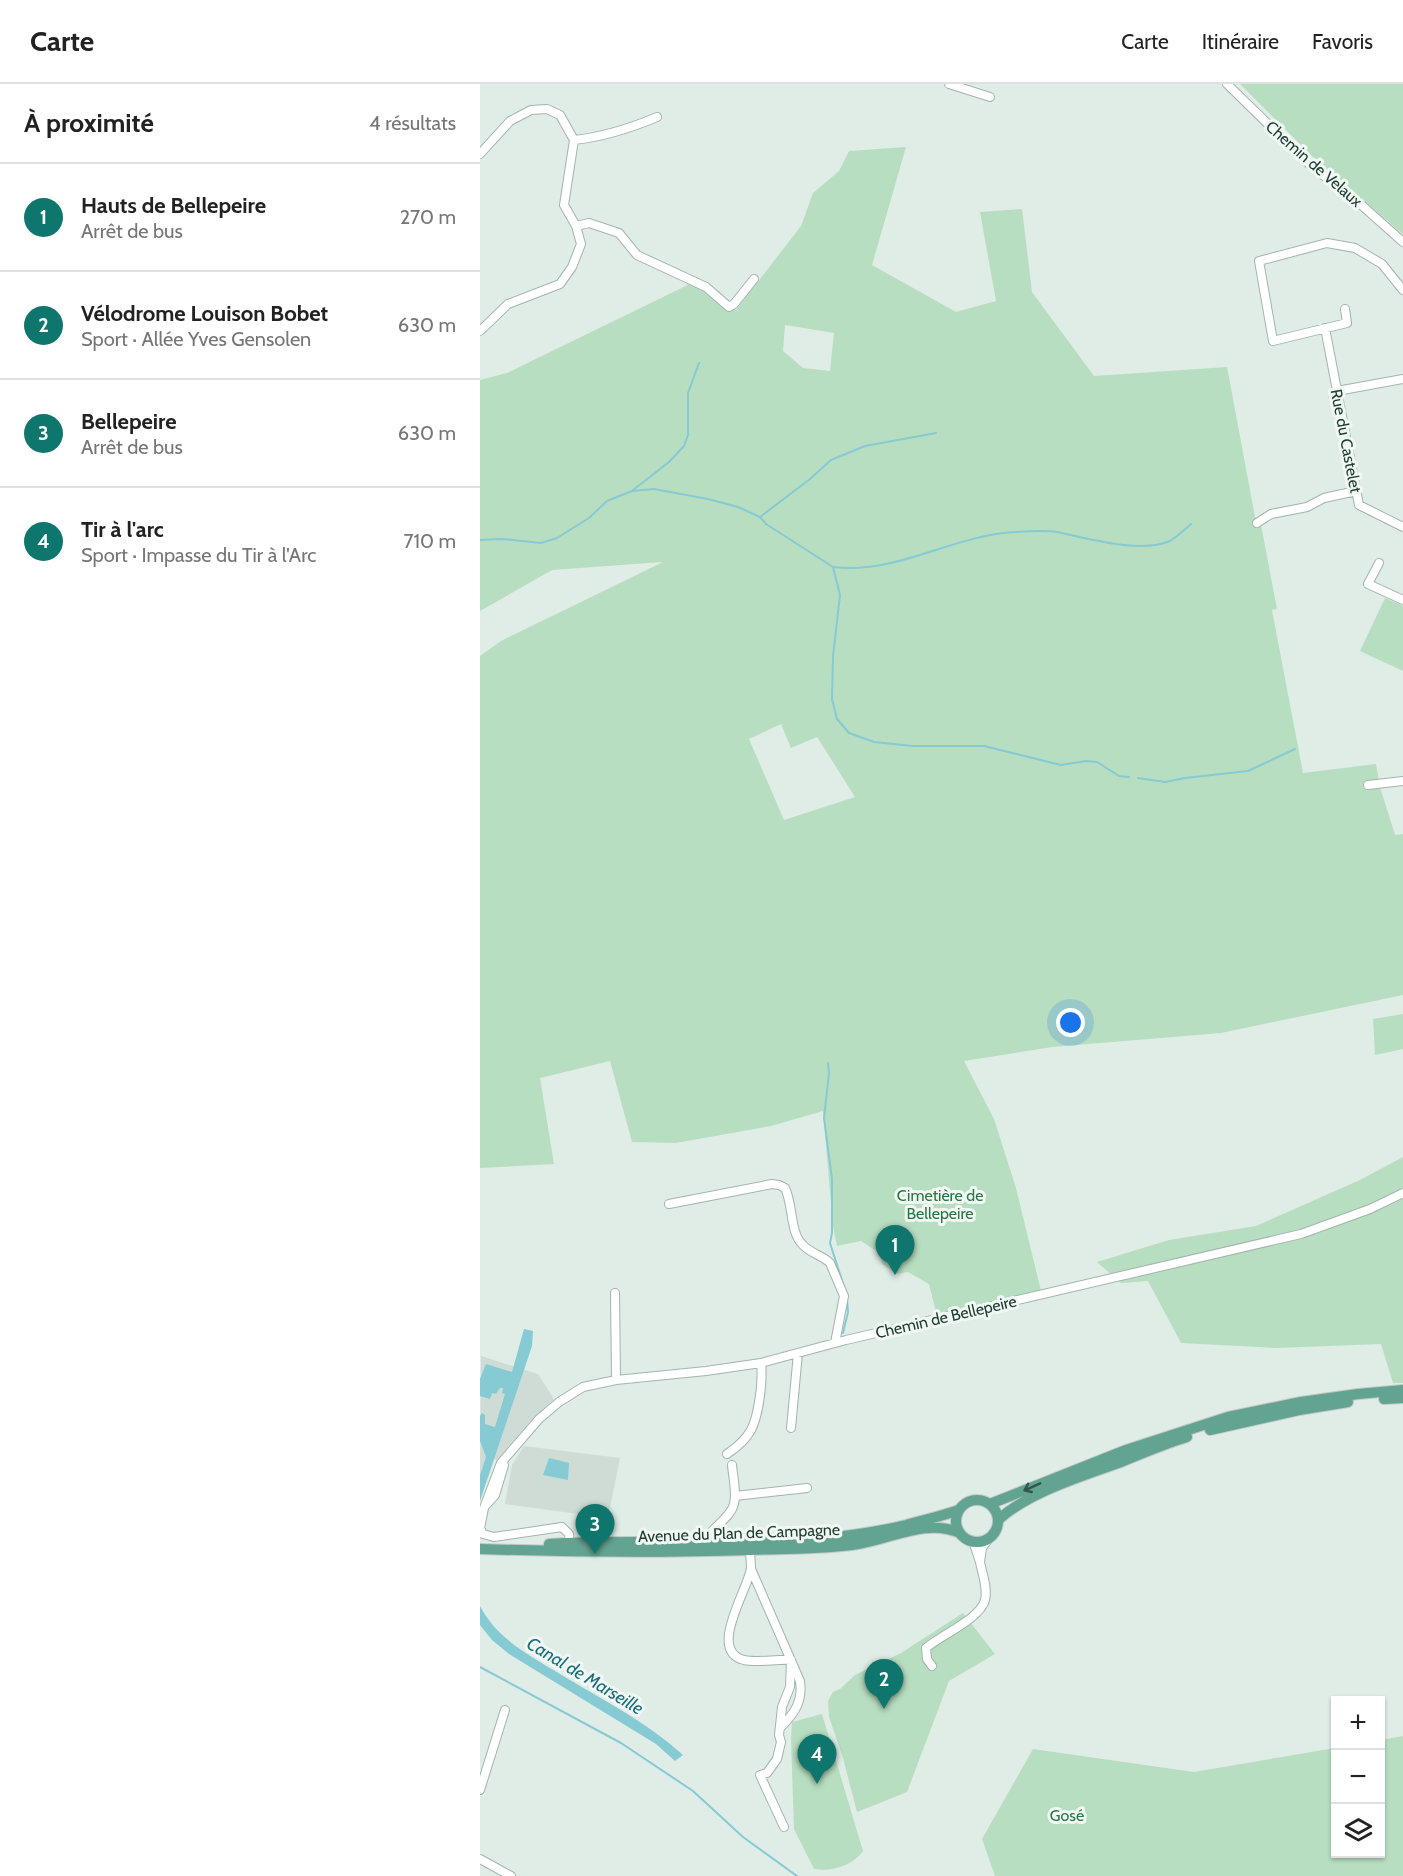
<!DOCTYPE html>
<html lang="fr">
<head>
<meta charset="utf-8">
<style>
	body { margin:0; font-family:Cabin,sans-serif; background:#f2f2f2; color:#222 }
	.controls { position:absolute; right:18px; bottom:18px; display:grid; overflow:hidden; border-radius:0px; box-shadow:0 2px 4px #0004 }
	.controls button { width:54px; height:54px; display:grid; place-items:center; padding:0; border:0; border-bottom:2px solid #e0e0e0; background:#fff; color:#222; font:30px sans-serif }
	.you { position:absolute; left:591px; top:939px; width:21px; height:21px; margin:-15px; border:4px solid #fff; border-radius:50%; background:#1a73e8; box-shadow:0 0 0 9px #1a73e833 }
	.badge { display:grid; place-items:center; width:39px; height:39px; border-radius:50%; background:#0f766e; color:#fff; font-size:20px; font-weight:700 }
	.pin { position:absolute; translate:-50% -50px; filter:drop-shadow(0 2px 3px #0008) }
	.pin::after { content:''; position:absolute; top:32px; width:21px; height:18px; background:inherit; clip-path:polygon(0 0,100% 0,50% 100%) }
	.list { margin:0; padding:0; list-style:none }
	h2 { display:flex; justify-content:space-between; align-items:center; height:78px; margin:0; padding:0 24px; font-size:26px }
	h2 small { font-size:20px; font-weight:400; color:#767676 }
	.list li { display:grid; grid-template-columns:39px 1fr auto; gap:18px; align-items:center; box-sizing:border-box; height:108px; padding:0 24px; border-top:2px solid #e0e0e0 }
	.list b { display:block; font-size:22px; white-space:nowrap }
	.list p { margin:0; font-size:20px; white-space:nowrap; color:#767676 }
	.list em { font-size:20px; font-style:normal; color:#767676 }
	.icon { flex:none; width:33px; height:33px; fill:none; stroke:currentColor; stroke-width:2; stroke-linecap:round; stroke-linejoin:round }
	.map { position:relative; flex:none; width:923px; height:1792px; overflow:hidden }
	header { display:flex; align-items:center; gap:36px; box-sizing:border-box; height:84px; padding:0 30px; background:#fff; border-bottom:2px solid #e0e0e0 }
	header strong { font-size:28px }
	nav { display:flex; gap:33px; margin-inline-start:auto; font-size:21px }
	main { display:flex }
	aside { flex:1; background:#fff }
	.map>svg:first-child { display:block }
</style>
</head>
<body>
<header>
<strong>Carte</strong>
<nav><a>Carte</a><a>Itinéraire</a><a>Favoris</a></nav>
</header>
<main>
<aside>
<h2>À proximité<small>4 résultats</small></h2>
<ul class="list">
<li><span class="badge">1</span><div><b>Hauts de Bellepeire</b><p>Arrêt de bus</p></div><em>270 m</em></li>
<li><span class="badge">2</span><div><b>Vélodrome Louison Bobet</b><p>Sport · Allée Yves Gensolen</p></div><em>630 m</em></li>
<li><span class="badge">3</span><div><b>Bellepeire</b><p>Arrêt de bus</p></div><em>630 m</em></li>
<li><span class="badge">4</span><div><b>Tir à l'arc</b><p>Sport · Impasse du Tir à l'Arc</p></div><em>710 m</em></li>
</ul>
</aside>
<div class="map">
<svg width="923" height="1792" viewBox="0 0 923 1792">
	<rect width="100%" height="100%" fill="#e0ece6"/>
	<path fill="#cfdcd5" d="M1,1272L58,1290L74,1315L49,1338L17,1376L6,1374L0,1391Z
		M44,1362L140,1374L128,1434L25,1420L32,1381Z"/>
	<path fill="#b8dec1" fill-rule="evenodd" d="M760,0H923V150L835,75Z
		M426,63L392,181L476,228L516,217L500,128L542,125L552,208L614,292L747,283L775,433L781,441L797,525L792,526L823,689L896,680L900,703L915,751L923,750V911L741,949L572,963L484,977L514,1035L536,1104L561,1207L457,1232L449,1200L428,1188L417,1190L402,1180L401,1170L381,1157L357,1162L353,1142L343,1027L291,1042L196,1059L152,1058L130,977L60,994L74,1080L0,1084V572L21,557L183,478L72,486L0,527V296L27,289L218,196L239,207L256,226L321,142L333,109L359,87L369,67ZM305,241L354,249L350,287L323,284L303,267ZM301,640L311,664L337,653L375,713L304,736L269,655Z
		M905,514L923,522V587L880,567Z
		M923,930V965L895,971L893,935Z
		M923,1073V1299H913L901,1260L797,1264L701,1259L668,1197L641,1199L617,1178L689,1156L776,1142L880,1096Z
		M483,1529L515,1570L469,1597L427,1708L377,1728L363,1674L349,1633L348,1617L353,1608L360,1605L375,1591L421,1569Z
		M342,1630L383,1767C372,1782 352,1788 334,1785L314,1745L311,1654L312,1638Z
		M923,1652V1792H515L502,1755L553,1665L714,1688L855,1664L856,1770H900L901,1656Z"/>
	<path fill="#86cad4" d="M44,1245L53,1247L52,1262L0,1417V1391L6,1373L0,1357V1332L2,1329L5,1331V1340L15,1343L25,1310L22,1309L23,1304H20L16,1310L12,1309L10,1315L0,1312V1295L6,1280L32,1288Z
		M69,1374L89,1379L88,1396L63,1391Z
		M0,1522C17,1555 49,1571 80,1590C121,1615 167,1638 203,1671L195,1677L176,1660L29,1570L12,1556L0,1541Z"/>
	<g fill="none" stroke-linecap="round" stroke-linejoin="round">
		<path stroke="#86cad4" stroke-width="2" d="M153,406L189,378L204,362L208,351V309L219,279
			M280,433L330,395L351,376L385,362L456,349
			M0,456L22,455L61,459L77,454L109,434L127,417L152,407L174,405L228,415L258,423L280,433L286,440L353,483L360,511L353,572L352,615L357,635L369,649L394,658L433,662H504L581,681L606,677L617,678L639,692L649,693
			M353,483C416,491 473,451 535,448C548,447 564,446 577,448C607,454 660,470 690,457C697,453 705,445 711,440
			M658,694L685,698L705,694L768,687L815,665
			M348,979L349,989L344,1034L352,1095V1149L350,1159L366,1209
			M363,1249L368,1228L367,1215
			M0,1583L141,1659L213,1707L263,1753L317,1792"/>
		<defs>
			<path id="minor" d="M469,0L510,13
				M747,0L830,81L878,118L923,158
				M94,56C122,53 151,44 177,33
				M0,70L30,37L51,26L67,25L80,31L94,56L84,121L96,142L101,160L92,183L80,200L28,220L0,247
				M96,142L109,139L139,149L157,171L226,203L249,223L254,220L274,195
				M865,225L867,239L793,257L779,177L847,159L875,164L902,180L923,206
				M845,244L879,421L923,443
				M857,307L923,295
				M777,439L791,430L827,423L844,414L876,407
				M899,479L888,500L923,516
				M888,701L923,697
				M189,1120L292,1100L299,1101L305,1104C313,1120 310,1148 322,1160C329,1169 342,1171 350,1179L364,1212L355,1259
				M135,1209L136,1296
				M311,1344L318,1269
				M247,1370C256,1364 266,1355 271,1346C279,1331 283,1296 281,1279
				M255,1412L327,1404
				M6,1421L15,1411L24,1381
				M493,1457L500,1478L502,1464L510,1453
				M226,1459C230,1442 250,1436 254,1420C257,1409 253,1393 252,1381
				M90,1463L89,1450L82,1443L14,1453L3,1450L0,1444L4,1424L21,1379L59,1335L79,1318L103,1303L136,1296L226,1287L281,1279L366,1256L821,1150L890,1125L923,1109
				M270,1465C270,1471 271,1478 271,1484C268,1506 227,1567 264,1576C278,1579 296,1575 311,1576L310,1603L302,1623L299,1651L301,1658L297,1675L287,1689L280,1691L304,1743
				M271,1485L320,1597C323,1618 314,1630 300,1644
				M452,1582L447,1575L446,1564C461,1551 500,1535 505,1516C508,1504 502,1489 500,1478
				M0,1706L25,1626
				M0,1775L31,1792"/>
			<path id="major" d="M904,1315L923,1314
				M730,1346L819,1326L868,1318
				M476 1437a21 21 0 1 1 42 0a21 21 0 1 1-42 0Z
				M510,1420L646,1366L748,1333L821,1318L878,1310L923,1306
				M518,1436C549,1408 602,1392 641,1378C663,1369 684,1360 707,1353
				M69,1460C187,1453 310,1469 426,1441C444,1436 462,1432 479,1426
				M0,1465C89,1468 179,1469 269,1466C305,1464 342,1466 378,1460C411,1455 446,1434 480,1449"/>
		</defs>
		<use href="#minor" stroke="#a3b4ad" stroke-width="10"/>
		<use href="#major" stroke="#c1c9c6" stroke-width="12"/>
		<use href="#minor" stroke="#fff" stroke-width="8"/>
		<use href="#major" stroke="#63a391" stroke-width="10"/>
	</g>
	<defs><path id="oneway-shaft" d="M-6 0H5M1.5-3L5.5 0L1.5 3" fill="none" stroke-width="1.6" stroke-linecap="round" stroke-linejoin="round" transform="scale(1.5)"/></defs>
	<use stroke="#31564b" href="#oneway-shaft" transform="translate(552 1403) rotate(156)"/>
	<g text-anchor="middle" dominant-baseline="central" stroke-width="6" stroke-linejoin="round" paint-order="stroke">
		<g font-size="16" fill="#203d34" stroke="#f1f8f4">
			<text transform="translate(834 80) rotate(41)">Chemin de Velaux</text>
			<text transform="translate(866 357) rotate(79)">Rue du Castelet</text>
			<text transform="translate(466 1233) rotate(-13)">Chemin de Bellepeire</text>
			<text transform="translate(259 1449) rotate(-2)">Avenue du Plan de Campagne</text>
		</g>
		<g font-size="16" fill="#297644" stroke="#f1f8f4">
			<text x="460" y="1111">Cimetière de<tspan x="460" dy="18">Bellepeire</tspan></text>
			<text x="587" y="1731">Gosé</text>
		</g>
		<g font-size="18" font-style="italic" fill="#186e7b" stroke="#f1f8f4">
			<text transform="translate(105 1592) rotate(31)">Canal de Marseille</text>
		</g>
	</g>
</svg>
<div class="controls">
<button>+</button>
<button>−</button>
<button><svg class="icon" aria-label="layers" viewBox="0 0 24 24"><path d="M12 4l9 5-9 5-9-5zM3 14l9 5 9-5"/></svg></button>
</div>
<div class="you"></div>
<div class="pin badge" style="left:415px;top:1191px">1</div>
<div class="pin badge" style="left:404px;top:1625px">2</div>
<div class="pin badge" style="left:115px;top:1470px">3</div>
<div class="pin badge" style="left:337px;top:1700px">4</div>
</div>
</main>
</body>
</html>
